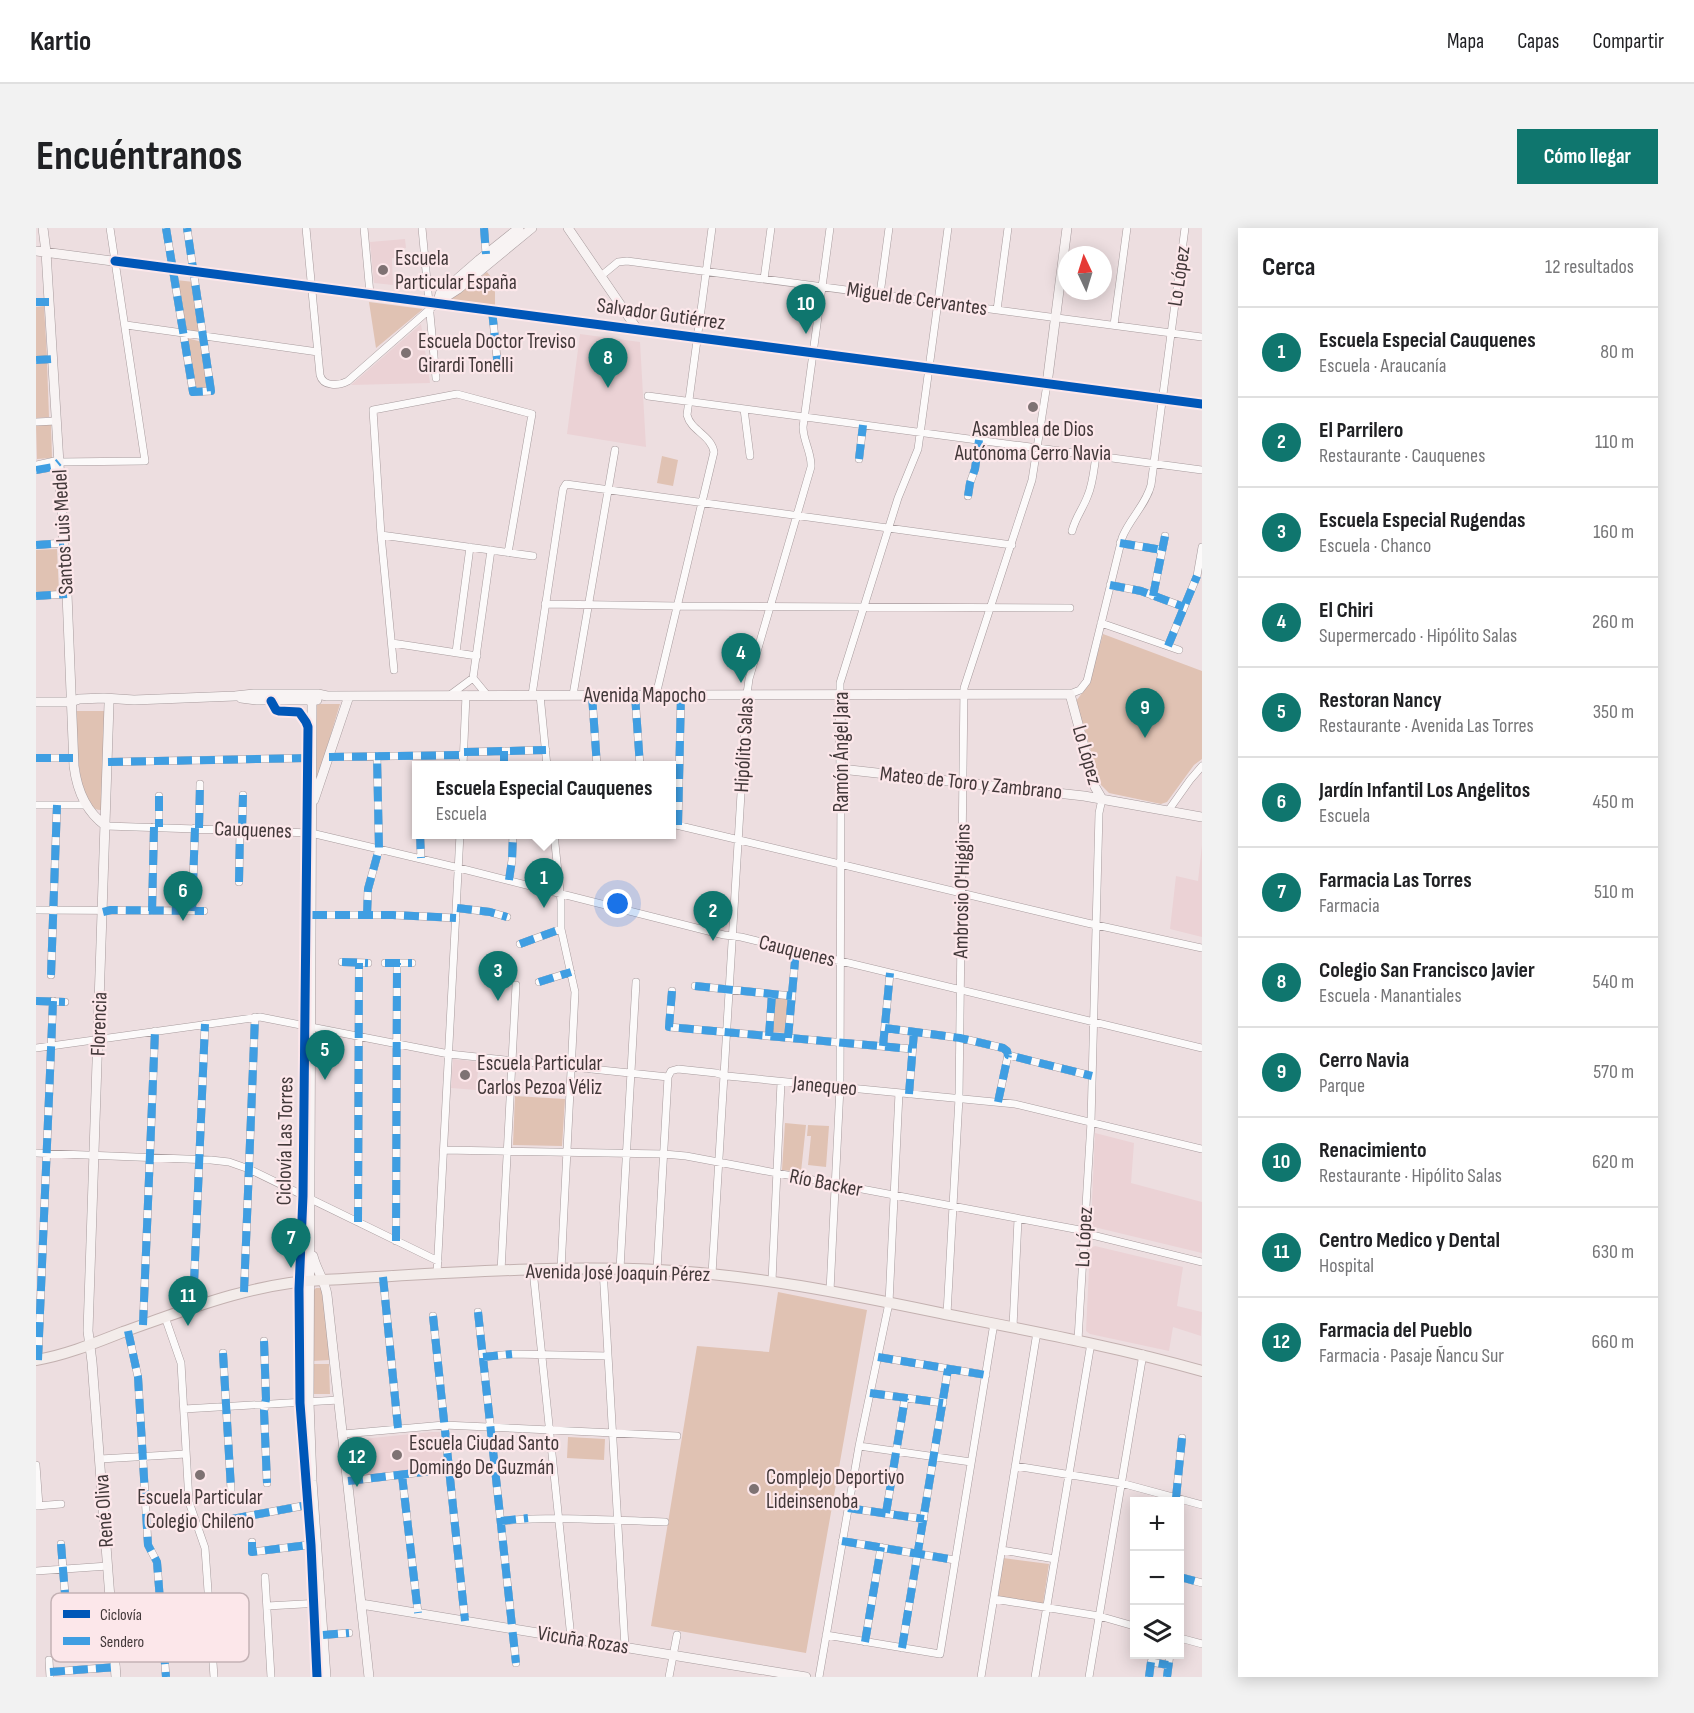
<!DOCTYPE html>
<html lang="es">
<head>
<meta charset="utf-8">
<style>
	body { margin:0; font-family:"Sofia Sans Condensed",sans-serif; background:#f2f2f2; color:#202124 }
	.controls { position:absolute; right:18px; bottom:18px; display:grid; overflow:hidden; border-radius:0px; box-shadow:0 3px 15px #0003 }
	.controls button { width:54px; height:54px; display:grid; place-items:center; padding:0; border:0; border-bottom:2px solid #e0e0e0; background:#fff; color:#202124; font:30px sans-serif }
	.compass { position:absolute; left:1022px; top:18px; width:54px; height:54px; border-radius:50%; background:#fff; box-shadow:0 3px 15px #0003; rotate:356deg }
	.you { position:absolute; left:582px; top:676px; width:21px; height:21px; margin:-15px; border:4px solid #fff; border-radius:50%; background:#1a73e8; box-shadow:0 0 0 9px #1a73e833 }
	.badge { display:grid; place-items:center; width:39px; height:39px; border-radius:50%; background:#0f766e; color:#fff; font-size:20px; font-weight:700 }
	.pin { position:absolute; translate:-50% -50px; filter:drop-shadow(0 2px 3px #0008) }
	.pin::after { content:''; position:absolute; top:32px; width:21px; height:18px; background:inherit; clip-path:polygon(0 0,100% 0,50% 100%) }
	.popup { position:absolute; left:376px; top:533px; width:264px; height:78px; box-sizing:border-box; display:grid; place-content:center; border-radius:0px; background:#fff; filter:drop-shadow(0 2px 4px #0005); font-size:20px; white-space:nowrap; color:#757577 }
	.popup b { font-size:22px; color:#202124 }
	.popup::after { content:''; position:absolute; left:50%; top:100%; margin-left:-12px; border:12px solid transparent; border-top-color:#fff }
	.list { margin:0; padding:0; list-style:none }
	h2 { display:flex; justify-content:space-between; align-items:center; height:78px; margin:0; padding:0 24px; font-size:26px }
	h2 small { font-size:20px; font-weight:400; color:#757577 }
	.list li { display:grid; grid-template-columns:39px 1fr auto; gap:18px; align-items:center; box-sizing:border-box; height:90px; padding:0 24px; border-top:2px solid #e0e0e0 }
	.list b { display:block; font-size:22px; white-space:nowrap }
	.list p { margin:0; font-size:20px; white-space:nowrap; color:#757577 }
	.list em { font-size:20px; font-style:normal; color:#757577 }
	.icon { flex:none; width:33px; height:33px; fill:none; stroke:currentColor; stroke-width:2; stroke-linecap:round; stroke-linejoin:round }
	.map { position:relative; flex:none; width:1166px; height:1449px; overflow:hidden; border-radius:0px }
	header { display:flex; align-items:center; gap:36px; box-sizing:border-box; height:84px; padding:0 30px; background:#fff; border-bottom:2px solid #e0e0e0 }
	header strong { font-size:28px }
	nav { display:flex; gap:33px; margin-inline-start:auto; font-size:21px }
	.intro { display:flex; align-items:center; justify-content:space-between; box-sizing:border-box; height:144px; padding:0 36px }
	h1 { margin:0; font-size:42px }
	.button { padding:15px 27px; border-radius:0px; background:#0f766e; color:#fff; font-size:21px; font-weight:700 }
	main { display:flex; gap:36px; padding:0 36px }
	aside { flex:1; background:#fff; border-radius:0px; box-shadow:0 3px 15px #0003 }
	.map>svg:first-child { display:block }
</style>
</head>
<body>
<header>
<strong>Kartio</strong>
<nav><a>Mapa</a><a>Capas</a><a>Compartir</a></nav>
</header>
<div class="intro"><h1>Encuéntranos</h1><a class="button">Cómo llegar</a></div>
<main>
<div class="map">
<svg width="1166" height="1449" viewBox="0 0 1166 1449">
	<rect width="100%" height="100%" fill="#eddee0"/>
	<path fill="#ebd2d5" d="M369,11L370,20L366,21L367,29L356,30L357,57L338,55L334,14Z
		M385,96L394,155L315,157Z
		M544,106L604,114L610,219L531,206Z
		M1166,617V709L1134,701L1140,648L1162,653Z
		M417,831L443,834L440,862L415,860Z
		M1059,905L1098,915L1095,955L1166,974V1025L1058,999L1055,996Z
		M1059,1018L1147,1039L1141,1078L1166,1084L1165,1108L1137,1099L1133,1123L1054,1106L1050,1103L1054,1020Z
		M395,1204H404L408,1239L321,1249L319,1247L314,1215L317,1212Z"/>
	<path fill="#e0c2b3" d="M451,44L459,54V78L414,72Z
		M140,52L158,54L167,105L149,104Z
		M333,74L387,81L340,120Z
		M8,78L11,129H0V79Z
		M151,110L166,114L172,159L158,160Z
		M0,135H11L13,189L0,190Z
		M0,197H15L16,230L1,231Z
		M626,228L642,232L637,258L621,255Z
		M21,321L23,364L0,365V322Z
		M1067,406L1166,443V531L1158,537L1131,574L1125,576L1073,565L1065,557L1040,473L1053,456Z
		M281,476H304L279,559Z
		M40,483H69L65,582C39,583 41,501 40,483Z
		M739,769L752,770L750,805L736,804Z
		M479,868L529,871L526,918L477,917Z
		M749,895L770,897L765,944L746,942Z
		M772,897L793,898L790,939L772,937L775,908H771Z
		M280,1060H285L287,1067L294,1132L276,1133V1064Z
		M742,1064L831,1082L770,1425L615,1398L661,1118L733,1124Z
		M277,1136H293L294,1166H277Z
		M532,1209L569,1211L568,1232L531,1230Z
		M967,1330L1013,1336L1007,1376L962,1369Z"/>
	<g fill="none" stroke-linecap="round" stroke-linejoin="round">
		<defs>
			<path id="street" d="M130,0L157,164L175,163L151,0
				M270,0L284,147C287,159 303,158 312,153L402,74
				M328,0L334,66
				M386,0L400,150
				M448,0L450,26
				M565,48L582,34L591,33L1166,109
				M728,51L735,0
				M844,66L853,0
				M0,74H13
				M456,82L462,140
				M961,82L972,0
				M90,97L282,124
				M1078,97L1091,0
				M0,132L17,131
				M612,168L1166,242
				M708,181L714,228
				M0,194L20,193
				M823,231L827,197
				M0,237L23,232
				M0,242L17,239L23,234L109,233L74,0
				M932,268L934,255L939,241L943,212
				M1036,303C1040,288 1047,281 1052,267C1057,255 1058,240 1060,228
				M345,307L497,328
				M1084,315L1126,322
				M0,317L28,315
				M1074,357L1105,363L1148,379
				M0,368L31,366
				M1117,368L1129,308
				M509,376L642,378L1034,380
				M1065,395L1143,422
				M356,415L441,428
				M1132,418L1161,348L1166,319
				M420,424L434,319
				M358,442L345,307L337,182L421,166L496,186L472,325
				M804,466V455L862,270L882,221L912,0
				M1034,466L1044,462L1051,453L1086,310C1093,291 1110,277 1115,257L1149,0
				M414,467L437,450
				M451,467L437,450L455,322
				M496,467L527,261L530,256L976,317
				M504,467L511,538
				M537,467L579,222
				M556,467L561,538
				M599,467L604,538
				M620,467L678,224C675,207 655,203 651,187L676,0
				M468,523V538
				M428,524L510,522
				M293,529L428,527
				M0,530H37
				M72,534L275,530
				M427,538L430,467
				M123,568V599
				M0,577H50
				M1132,583L1154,552L1166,538
				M636,596L1051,695L1166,720
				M642,597L645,467
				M70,598L275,605L423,640L688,707L705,709L1166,820
				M163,600L164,556
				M206,602L207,567
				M384,606L385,630
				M518,606L525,673V701L539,764L525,1041
				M473,652L476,632L477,606
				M203,654L204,602
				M421,680L454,684L471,689
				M0,682L168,683
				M116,683L118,599
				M156,683L159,600
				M276,687H357L420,690
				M331,687L332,661L343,621L341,528
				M484,716L525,701
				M306,734L332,735
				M349,735H376
				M15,747L21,577
				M503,754L535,744
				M659,758L756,768
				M636,763L633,799L876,821
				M0,773L29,774
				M849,800L924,810L967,820L971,823L972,827L1056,848
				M733,808L736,766
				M752,810L760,722
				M847,818L854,745
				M0,820L224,789L413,826L632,849
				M632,849L635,843L642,841L680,845L691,848L979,876L1166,921
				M873,866L878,804
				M962,874L972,827
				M408,922L628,926L650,928L1044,1002L1056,1007L1166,1034
				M0,925L175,932L193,934L213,941L402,1033
				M322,994L323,735
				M360,1013L361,735
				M567,1041L589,1419
				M584,1041L600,754
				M497,1042L535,1410
				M621,1042L632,849
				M465,1043L480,757
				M401,1046L424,606
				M676,1046L711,466L713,451L775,239C776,225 767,213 767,199L794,0
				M347,1049L362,1200
				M736,1053L745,854
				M794,1063L804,859L805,541
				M208,1064L219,789
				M157,1079L169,796
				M442,1084L480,1435
				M911,1086L923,870L928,460L996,252L1011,156
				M397,1088L429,1393
				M129,1089L145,1135L153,1274L169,1320L178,1449
				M107,1097L119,803
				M977,1099L982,991
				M92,1103L102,1149L112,1317L121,1334L130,1449
				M1042,1112L1055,894L1063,585L1066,571
				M228,1113L230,1171L228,1183L231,1255
				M187,1125L195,1261
				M447,1129L476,1126L572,1128
				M842,1129L950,1147
				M2,1132L17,773
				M834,1165L907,1175
				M148,1181L303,1172
				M307,1206L408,1197L641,1208
				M823,1218L935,1234
				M64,1231L150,1226
				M0,1237L3,1278
				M979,1238L1085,1255L1166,1277
				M366,1247L382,1385
				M312,1253L413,1241
				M1140,1270L1146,1210
				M0,1278L25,1276
				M812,1280L888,1291
				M850,1285L869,1170
				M196,1291L277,1276
				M465,1293C519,1288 574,1292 629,1294
				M806,1313L919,1332
				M216,1314V1324L280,1316
				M25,1316L31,1391
				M966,1322L1019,1331
				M0,1343L72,1338
				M229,1349L235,1449
				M1144,1349L1166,1355
				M958,1371L1063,1388L1098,1398
				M231,1378L285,1375
				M76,1395L174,1388
				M287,1407L313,1405
				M790,1407L904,1426L958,1095
				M1144,1410L1166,1416
				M829,1414L845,1319
				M866,1420L912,1141
				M13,1432L14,1449
				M14,1444L80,1439
				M633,1449L641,1407
				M783,1449L823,1218L853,1075L863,865
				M945,1449L1001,1104
				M999,1449L1055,1115
				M1053,1449L1107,1126
				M1113,1449L1115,1434L1132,1437
				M1131,1449L1134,1426"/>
			<path id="secondary" d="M7,0L10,24L31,366L38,538C41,562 50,584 70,598
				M532,0L601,101
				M0,23L1166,176
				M402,74L422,61L496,0
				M402,74L404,66L443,32L483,0
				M1011,156L1031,0
				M804,466L805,541L1048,568L1166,589
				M205,470L221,472H281
				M276,473L273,1174L276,1253L290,1449
				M0,474H35L43,471L68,470L98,472L199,468L218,466H282L291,468L1034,466L1059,559L1066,571
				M73,476L52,1103L56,1134L80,1449
				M278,572L313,468
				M277,1028C280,1041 289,1053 291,1067L333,1449
				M325,1376L770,1449"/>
			<path id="primary" d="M0,1132C30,1127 59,1115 87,1104C152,1081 217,1055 286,1052C398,1046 510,1037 622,1042C721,1047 812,1066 909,1086C995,1103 1081,1119 1166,1143"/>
		</defs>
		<use href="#street" stroke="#a79b9d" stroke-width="8"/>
		<use href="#secondary" stroke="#a79b9d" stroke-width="10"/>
		<use href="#primary" stroke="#c3b1b0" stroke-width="12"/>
		<use href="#street" stroke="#fcfafa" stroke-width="7"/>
		<use href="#secondary" stroke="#f8f3f3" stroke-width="9"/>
		<use href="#primary" stroke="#f3ecea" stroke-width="10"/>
		<path stroke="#3f9ee2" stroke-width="8" stroke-dasharray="15 8" stroke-linecap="butt" d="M130,0L157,164L175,163L151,0
			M448,0L450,26
			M0,74H13
			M456,82L462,140
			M0,132L17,131
			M823,231L827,197
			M0,242L17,239L23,234
			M932,268L934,255L939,241L943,212
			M1084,315L1126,322
			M0,317L28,315
			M1074,357L1105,363L1148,379
			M0,368L31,366
			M1117,368L1129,308
			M1132,418L1161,348
			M556,467L561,538
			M599,467L604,538
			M468,523V538
			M428,524L510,522
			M293,529L428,527
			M0,530H37
			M72,534L275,530
			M123,568V599
			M642,597L645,467
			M163,600L164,556
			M206,602L207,567
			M384,606L385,630
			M473,652L476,632L477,606
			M203,654L204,602
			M421,680L454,684L471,689
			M116,683L118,599
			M156,683L159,600
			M67,684L75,682L168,683
			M276,687H357L420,690
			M331,687L332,661L343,621L341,528
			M484,716L525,701
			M306,734L332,735
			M349,735H376
			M15,747L21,577
			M503,754L535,744
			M659,758L756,768
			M636,763L633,799L876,821
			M0,773L29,774
			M849,800L924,810L967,820L971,823L972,827L1056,848
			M733,808L736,766
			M752,810L760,722
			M847,818L854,745
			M873,866L878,804
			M962,874L972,827
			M322,994L323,735
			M360,1013L361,735
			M347,1049L362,1200
			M208,1064L219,789
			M157,1079L169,796
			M442,1084L480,1435
			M397,1088L429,1393
			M107,1097L119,803
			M92,1103L102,1149L112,1317L121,1334L130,1449
			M228,1113L230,1171L228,1183L231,1255
			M187,1125L195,1261
			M447,1129L476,1126
			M842,1129L950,1147
			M2,1132L17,773
			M834,1165L907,1175
			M366,1247L382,1385
			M312,1253L413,1241
			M1140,1270L1146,1210
			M812,1280L888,1291
			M850,1285L869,1170
			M196,1291L277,1276
			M465,1293L492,1290
			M806,1313L919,1332
			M216,1314V1324L280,1316
			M25,1316L31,1391
			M1144,1349L1166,1355
			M287,1407L313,1405
			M829,1414L845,1319
			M866,1420L912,1141
			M14,1444L80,1439
			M1113,1449L1115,1434L1132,1437
			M1131,1449L1134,1426"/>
		<defs>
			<path id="cycleway" d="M79,33L1166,176
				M235,473L240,482L243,483L263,484L270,494L272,499L267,968L263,1061L264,1175L275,1317L281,1449"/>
		</defs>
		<use href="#cycleway" stroke="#fce7ea" stroke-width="13"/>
		<use href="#cycleway" stroke="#0057b8" stroke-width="9"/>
	</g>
	<g fill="#7e7273" stroke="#fce7ea" stroke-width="2">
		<circle cx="347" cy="42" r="6"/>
		<circle cx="370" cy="125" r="6"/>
		<circle cx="997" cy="179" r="6"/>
		<circle cx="429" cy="847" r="6"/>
		<circle cx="361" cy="1227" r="6"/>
		<circle cx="164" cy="1247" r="6"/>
		<circle cx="718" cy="1261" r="6"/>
	</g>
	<g text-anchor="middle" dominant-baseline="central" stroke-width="4.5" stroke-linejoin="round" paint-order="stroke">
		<g font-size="21" fill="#423839" stroke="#fce7ea" text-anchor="start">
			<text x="359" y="30">Escuela<tspan x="359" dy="24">Particular España</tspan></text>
			<text x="382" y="113">Escuela Doctor Treviso<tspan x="382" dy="24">Girardi Tonelli</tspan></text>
			<text x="997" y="201" text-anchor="middle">Asamblea de Dios<tspan x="997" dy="24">Autónoma Cerro Navia</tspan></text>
			<text x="441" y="835">Escuela Particular<tspan x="441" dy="24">Carlos Pezoa Véliz</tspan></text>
			<text x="373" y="1215">Escuela Ciudad Santo<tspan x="373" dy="24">Domingo De Guzmán</tspan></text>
			<text x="730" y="1249">Complejo Deportivo<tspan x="730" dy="24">Lideinsenoba</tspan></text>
			<text x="164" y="1269" text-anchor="middle">Escuela Particular<tspan x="164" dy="24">Colegio Chileno</tspan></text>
		</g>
		<g font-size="21" fill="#423839" stroke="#fce7ea">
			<text transform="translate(1143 48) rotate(-82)">Lo López</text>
			<text transform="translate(881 71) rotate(8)">Miguel de Cervantes</text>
			<text transform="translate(625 86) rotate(8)">Salvador Gutiérrez</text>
			<text transform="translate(27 304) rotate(-93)">Santos Luis Medel</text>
			<text x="609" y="467">Avenida Mapocho</text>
			<text transform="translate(708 517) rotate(-87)">Hipólito Salas</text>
			<text transform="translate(805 524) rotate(-90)">Ramón Ángel Jara</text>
			<text transform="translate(1051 527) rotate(74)">Lo López</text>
			<text transform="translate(935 555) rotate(6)">Mateo de Toro y Zambrano</text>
			<text transform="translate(217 602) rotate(2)">Cauquenes</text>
			<text transform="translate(926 663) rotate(-89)">Ambrosio O'Higgins</text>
			<text transform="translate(761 723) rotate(14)">Cauquenes</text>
			<text transform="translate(63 796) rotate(-88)">Florencia</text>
			<text transform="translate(789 858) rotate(5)">Janequeo</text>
			<text transform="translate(249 913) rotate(-89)">Ciclovía Las Torres</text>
			<text transform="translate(790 955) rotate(11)">Río Backer</text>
			<text transform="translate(1048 1009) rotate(-87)">Lo López</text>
			<text transform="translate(582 1045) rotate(1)">Avenida José Joaquín Pérez</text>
			<text transform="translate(68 1283) rotate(-94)">René Oliva</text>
			<text transform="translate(547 1412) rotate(9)">Vicuña Rozas</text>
		</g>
	</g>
	<rect x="15" y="1365" width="198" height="69" rx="9" fill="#fce7ea" stroke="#c4b2b5" stroke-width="1.5"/>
	<rect x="27" y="1382" width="27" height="8" fill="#0057b8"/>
	<rect x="27" y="1409" width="27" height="8" fill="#3f9ee2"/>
	<g font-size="16" fill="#423839">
		<text x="64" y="1392">Ciclovía</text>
		<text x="64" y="1419">Sendero</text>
	</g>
</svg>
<div class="controls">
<button>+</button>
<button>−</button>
<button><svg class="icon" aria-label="layers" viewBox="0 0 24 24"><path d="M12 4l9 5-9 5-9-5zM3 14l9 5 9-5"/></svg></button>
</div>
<svg class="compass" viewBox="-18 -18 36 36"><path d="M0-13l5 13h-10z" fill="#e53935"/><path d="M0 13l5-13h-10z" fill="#757577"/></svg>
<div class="you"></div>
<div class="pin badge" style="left:508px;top:680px">1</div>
<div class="popup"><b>Escuela Especial Cauquenes</b>Escuela</div>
<div class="pin badge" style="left:677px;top:713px">2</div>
<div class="pin badge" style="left:462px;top:773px">3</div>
<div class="pin badge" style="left:705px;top:455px">4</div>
<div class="pin badge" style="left:289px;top:852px">5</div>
<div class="pin badge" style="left:147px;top:693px">6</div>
<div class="pin badge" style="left:255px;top:1040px">7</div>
<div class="pin badge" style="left:572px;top:160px">8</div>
<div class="pin badge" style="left:1109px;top:510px">9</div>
<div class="pin badge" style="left:770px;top:106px">10</div>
<div class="pin badge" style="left:152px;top:1098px">11</div>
<div class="pin badge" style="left:321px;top:1259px">12</div>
</div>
<aside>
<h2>Cerca<small>12 resultados</small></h2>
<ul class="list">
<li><span class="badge">1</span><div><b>Escuela Especial Cauquenes</b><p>Escuela · Araucanía</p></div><em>80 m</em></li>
<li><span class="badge">2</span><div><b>El Parrilero</b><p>Restaurante · Cauquenes</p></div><em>110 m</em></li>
<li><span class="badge">3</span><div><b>Escuela Especial Rugendas</b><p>Escuela · Chanco</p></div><em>160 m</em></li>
<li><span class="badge">4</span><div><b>El Chiri</b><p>Supermercado · Hipólito Salas</p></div><em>260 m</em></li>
<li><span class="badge">5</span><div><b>Restoran Nancy</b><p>Restaurante · Avenida Las Torres</p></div><em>350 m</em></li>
<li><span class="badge">6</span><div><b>Jardín Infantil Los Angelitos</b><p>Escuela</p></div><em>450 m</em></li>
<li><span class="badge">7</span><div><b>Farmacia Las Torres</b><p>Farmacia</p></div><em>510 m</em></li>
<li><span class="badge">8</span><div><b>Colegio San Francisco Javier</b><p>Escuela · Manantiales</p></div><em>540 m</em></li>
<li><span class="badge">9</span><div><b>Cerro Navia</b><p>Parque</p></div><em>570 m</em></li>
<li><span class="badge">10</span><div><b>Renacimiento</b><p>Restaurante · Hipólito Salas</p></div><em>620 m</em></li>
<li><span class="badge">11</span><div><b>Centro Medico y Dental</b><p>Hospital</p></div><em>630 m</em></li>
<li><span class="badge">12</span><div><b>Farmacia del Pueblo</b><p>Farmacia · Pasaje Ñancu Sur</p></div><em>660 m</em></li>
</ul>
</aside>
</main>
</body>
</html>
